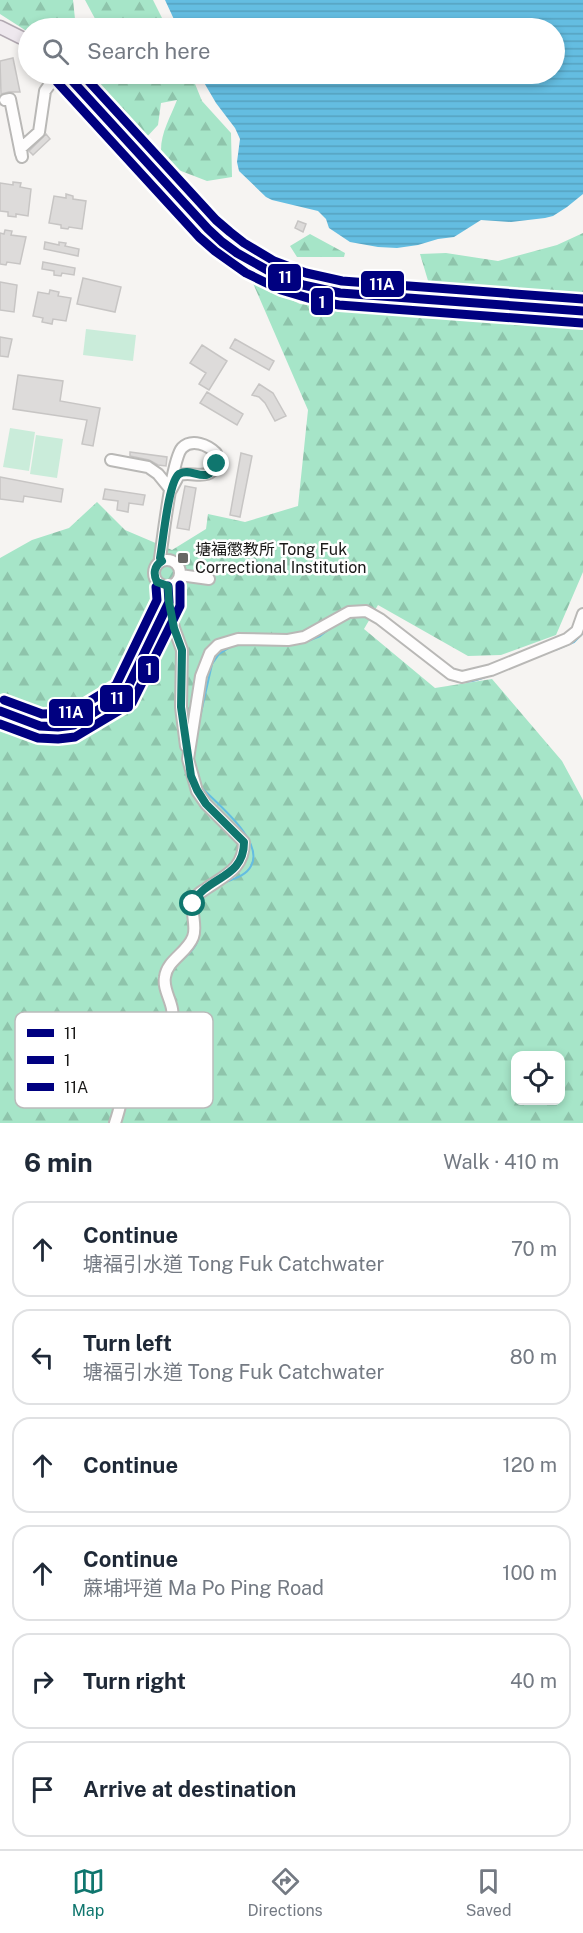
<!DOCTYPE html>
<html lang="en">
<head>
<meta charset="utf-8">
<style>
	body { margin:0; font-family:"Public Sans","Noto Sans TC",sans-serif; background:#f6f6f7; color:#1f2937 }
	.controls { position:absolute; right:18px; bottom:18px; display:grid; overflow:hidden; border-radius:12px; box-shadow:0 3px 9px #0003 }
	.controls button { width:54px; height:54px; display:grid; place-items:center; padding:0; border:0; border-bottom:2px solid #e0e1e3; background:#fff; color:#1f2937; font:30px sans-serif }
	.stop { position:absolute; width:18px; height:18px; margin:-14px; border:4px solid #0f766e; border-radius:50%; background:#fff }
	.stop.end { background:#0f766e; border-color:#fff; box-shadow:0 2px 6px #0008 }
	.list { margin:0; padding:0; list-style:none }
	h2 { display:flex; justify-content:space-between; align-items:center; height:78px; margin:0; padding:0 24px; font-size:26px }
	h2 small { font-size:20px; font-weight:400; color:#747a83 }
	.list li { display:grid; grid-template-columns:39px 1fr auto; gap:18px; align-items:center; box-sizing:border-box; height:96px; margin:0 12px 12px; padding:0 12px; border:2px solid #e0e1e3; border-radius:18px }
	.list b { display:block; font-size:22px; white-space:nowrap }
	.list p { margin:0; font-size:20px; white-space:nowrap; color:#747a83 }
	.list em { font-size:20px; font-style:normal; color:#747a83 }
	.icon { flex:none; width:33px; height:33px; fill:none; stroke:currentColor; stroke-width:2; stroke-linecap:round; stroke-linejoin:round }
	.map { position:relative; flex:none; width:583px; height:1123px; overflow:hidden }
	.search { position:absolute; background:#fff; box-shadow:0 3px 9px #0003; left:18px; right:18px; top:18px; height:66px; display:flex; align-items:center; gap:15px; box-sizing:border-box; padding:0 21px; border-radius:33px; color:#747a83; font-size:22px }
	.sheet { height:726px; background:#fff }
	nav { display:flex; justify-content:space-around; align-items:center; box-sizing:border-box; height:84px; border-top:2px solid #e0e1e3; background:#fff; font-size:16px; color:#747a83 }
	nav a { display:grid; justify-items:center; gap:3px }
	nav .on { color:#0f766e }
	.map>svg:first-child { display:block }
</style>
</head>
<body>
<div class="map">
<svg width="583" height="1123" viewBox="0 0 583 1123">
	<defs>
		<pattern id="forest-firs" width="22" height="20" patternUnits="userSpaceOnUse" patternTransform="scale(1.5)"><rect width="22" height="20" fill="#a6e5c8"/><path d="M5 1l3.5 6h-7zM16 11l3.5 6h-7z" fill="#8ec4ab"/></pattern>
		<pattern id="water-rules" width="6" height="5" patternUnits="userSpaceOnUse" patternTransform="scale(1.5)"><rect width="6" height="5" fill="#64bde1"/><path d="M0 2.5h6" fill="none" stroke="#56a2c0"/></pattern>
	</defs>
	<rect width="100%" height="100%" fill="#f6f4f2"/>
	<path fill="url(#forest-firs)" fill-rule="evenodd" d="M0,0H73L75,19L74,28H28V32L0,14Z
		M85,0H153L167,28H100Z
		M80,74H191L202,101L231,133L232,177L207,181L163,164C156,140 169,121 177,100L161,103L158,125L144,140Z
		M583,233V306L569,307L496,291L429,284L420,254L446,253L498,261L557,245Z
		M310,234L345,253L344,257H297L290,246Z
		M252,281L300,304L397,315L523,320L583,327V572L556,635L501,655L468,656L378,605L364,629L435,688L492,679L562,761L583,800V1123H0V558L32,540L69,528L97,502L125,530L172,550L206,529L208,514L245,522L298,506L308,410ZM516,1056H560V1100H516Z"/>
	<path fill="#caecda" d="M86,329L136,335L133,361L83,355Z
		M10,428L35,432L29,471L3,467Z
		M36,435L63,439L57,478L30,474Z"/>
	<path fill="url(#water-rules)" d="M165,0H583V194L567,207L553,216L545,218L511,222L481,220L454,237L438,239L418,245L397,248L378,247L350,242L329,228L326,219L318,211L272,200L266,197L239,171L237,162L240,139L235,128L216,103L199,74H554V28H178Z"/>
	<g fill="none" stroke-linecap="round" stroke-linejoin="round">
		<path stroke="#64bde1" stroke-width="2" d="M303,643L320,636L332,627
			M555,650L574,642L583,633
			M448,678C462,685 475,681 488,676
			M198,726L212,664L219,654L232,646
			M201,787C216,803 265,841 251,866C246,876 233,879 223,883
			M176,965C187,956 199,947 199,932
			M160,1043L168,1039L175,1031L177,1015
			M127,1086L131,1071L137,1060"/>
	</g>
	<path fill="#dddbda" stroke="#c7c5c4" stroke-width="1.5" d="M13,58L20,92H9L1,94L0,61Z
		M46,134L50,139L33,155L29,151Z
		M13,182L21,183L20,187L31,189L28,216L16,214V217L8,216V212L0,211V183L13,185Z
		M66,194L73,196V199L86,201L82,229L69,227L68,229L61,228V225L49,223L54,196L66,198Z
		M298,221L306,224L303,232L295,228Z
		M5,230L12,231L11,235L26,237L20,264L7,262L6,265L0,264V233L4,234Z
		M45,242L59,245V242L66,243L65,246L79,249L78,256L44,249Z
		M43,262L75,268L74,275L62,273L61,276L54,275V271L42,269Z
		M83,278L121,287L115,312L77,304Z
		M0,282L17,285L14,312L0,310Z
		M50,290L59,292L58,296L71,298L66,321L53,319L52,324L42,322L43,318L33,316L38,292L49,294Z
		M0,337L12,339L8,357L0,356Z
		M235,339L274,361L269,370L230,348Z
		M202,345L227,361L209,390L199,384L206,373L190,363Z
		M18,375L63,381L60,401L100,408L93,446L82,444L87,420L13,409Z
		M259,384L273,393L286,416L275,421L265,403L259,397L252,395Z
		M207,392L243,414L237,425L200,403Z
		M130,452L167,457L166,466L158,465L149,460L130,456Z
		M241,453L252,456L240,517L230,515Z
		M0,477L63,489L61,502L24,496L23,502L0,499Z
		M185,486L196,488L189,530L177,528Z
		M105,489L145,495L143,505L129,503L128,512L117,510L118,501L103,499Z"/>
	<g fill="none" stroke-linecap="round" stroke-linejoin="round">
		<defs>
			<path id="minor" d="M5,100L10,99L21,154
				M22,157L21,148L39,132L45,91L50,84L63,74
				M111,460L148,467L158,474L171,490
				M154 573a13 13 0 1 1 26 0a13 13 0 1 1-26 0Z
				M162,561L160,558C163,539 172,459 182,448C192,438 208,445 216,453L217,464C209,482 194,471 179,475L171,490
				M180,575L209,579
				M169,602L174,628L182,650L181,707L186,746
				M0,711L40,726L58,727L74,725L125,693L169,602L168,586
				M115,1123C117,1117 119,1111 120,1105C122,1087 121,1074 132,1058C145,1041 161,1044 171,1021C177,1006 162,992 165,977C167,960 187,953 193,937C198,925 188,909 196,897C198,893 203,891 207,888C226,875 244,868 244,842L206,804L197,791L188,759L201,676L210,653L218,645L238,639L288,640L304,637L349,612L366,611L380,619L451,674L462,677L491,670L567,639L577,631L583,614"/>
			<path id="major" d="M0,27L28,41
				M66,74L208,229C246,265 288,285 340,293L583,311"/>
		</defs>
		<use href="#minor" stroke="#b9b8b6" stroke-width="14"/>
		<use href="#major" stroke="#b2a9b2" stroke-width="15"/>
		<use href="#minor" stroke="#fefdfd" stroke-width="10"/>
		<use href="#major" stroke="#eee8ee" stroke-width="12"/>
		<defs>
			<path id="bus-1" d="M66,74L208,229L222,242L237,253L269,271L303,285L340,293L583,311
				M0,711L40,726L58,727L74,725L125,693L169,602L168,586"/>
			<path id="bus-2" d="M57,82L199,237L215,251L246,273L281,290L318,301L339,305L582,323
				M0,724L38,738L58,739L75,737L132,703L180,606V585"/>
			<path id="bus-3" d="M82,74L216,220L230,232L244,243L274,261L306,273L342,281L583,299
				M4,700L42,714L70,713L116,685L157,600L156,587"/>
		</defs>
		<use href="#bus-1" stroke="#fff" stroke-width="14"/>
		<use href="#bus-2" stroke="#fff" stroke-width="14"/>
		<use href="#bus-3" stroke="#fff" stroke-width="14"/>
		<use href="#bus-1" stroke="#000080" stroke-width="9"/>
		<use href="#bus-2" stroke="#000080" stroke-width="9"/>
		<use href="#bus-3" stroke="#000080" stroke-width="9"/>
	</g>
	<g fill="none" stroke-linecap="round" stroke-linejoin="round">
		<path stroke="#0f766e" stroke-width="8" d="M193,904C205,876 244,880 244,842L206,804L197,790L191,776L181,707L182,650L174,628L169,602L168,586L157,582C153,574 154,566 162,561L160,558C163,543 168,482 179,474C192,466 207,487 217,464"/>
	</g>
	<rect fill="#676664" stroke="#fff" stroke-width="2" x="177" y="552" width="12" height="12" rx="3"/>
	<g text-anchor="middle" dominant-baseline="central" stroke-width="5" stroke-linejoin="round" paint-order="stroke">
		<g font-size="16" fill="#1a1918" stroke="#fff" text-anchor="start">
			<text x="195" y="549">塘福懲教所 Tong Fuk<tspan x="195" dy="18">Correctional Institution</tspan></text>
		</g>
	</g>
	<rect x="15" y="1012" width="198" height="96" rx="9" fill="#fff" stroke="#bababa" stroke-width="1.5"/>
	<rect x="27" y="1029" width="27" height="8" fill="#000080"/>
	<rect x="27" y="1056" width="27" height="8" fill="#000080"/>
	<rect x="27" y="1083" width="27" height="8" fill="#000080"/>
	<g font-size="16" fill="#1a1918">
		<text x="64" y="1039">11</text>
		<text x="64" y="1066">1</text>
		<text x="64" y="1093">11A</text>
	</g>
	<g stroke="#fff" stroke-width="2">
		<rect x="267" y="263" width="35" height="29" rx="6" fill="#000080"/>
		<rect x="360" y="270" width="45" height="28" rx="6" fill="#000080"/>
		<rect x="310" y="287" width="24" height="29" rx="6" fill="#000080"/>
		<rect x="137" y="655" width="23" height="29" rx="6" fill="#000080"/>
		<rect x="99" y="684" width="35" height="29" rx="6" fill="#000080"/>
		<rect x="48" y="698" width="46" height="29" rx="6" fill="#000080"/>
	</g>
	<g font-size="16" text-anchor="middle" font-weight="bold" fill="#fff">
		<text x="285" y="283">11</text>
		<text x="382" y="290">11A</text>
		<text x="322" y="308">1</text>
		<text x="149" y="675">1</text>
		<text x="117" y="704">11</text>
		<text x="71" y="718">11A</text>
	</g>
</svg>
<div class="controls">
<button><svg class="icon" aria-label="locate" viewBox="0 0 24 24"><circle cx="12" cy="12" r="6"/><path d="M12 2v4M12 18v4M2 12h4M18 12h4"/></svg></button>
</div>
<div class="stop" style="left:193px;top:904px"></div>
<div class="stop end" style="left:217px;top:464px"></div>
<div class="search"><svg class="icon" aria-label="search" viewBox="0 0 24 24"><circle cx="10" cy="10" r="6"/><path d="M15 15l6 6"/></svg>Search here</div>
</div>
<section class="sheet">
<h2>6 min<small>Walk · 410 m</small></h2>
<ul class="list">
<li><svg class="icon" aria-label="ahead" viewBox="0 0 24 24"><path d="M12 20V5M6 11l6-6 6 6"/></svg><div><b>Continue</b><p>塘福引水道 Tong Fuk Catchwater</p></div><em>70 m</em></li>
<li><svg class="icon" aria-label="left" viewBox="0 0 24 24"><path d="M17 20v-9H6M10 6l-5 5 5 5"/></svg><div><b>Turn left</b><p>塘福引水道 Tong Fuk Catchwater</p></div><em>80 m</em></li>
<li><svg class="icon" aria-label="ahead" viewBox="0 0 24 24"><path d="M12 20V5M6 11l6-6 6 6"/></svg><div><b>Continue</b></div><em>120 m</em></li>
<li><svg class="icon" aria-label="ahead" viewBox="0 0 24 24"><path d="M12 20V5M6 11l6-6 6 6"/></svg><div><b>Continue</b><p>蔴埔坪道 Ma Po Ping Road</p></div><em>100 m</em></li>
<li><svg class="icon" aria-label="right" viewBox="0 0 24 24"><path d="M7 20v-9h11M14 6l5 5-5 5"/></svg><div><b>Turn right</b></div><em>40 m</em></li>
<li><svg class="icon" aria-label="arrive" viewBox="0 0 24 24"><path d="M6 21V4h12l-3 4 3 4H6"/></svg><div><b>Arrive at destination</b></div></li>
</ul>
</section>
<nav>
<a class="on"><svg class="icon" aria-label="map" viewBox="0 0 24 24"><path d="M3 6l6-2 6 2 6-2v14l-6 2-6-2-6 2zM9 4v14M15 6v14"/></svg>Map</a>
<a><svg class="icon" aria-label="directions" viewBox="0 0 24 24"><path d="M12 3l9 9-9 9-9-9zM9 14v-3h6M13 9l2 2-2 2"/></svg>Directions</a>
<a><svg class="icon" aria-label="saved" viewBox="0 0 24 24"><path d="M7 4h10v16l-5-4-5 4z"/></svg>Saved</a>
</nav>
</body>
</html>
